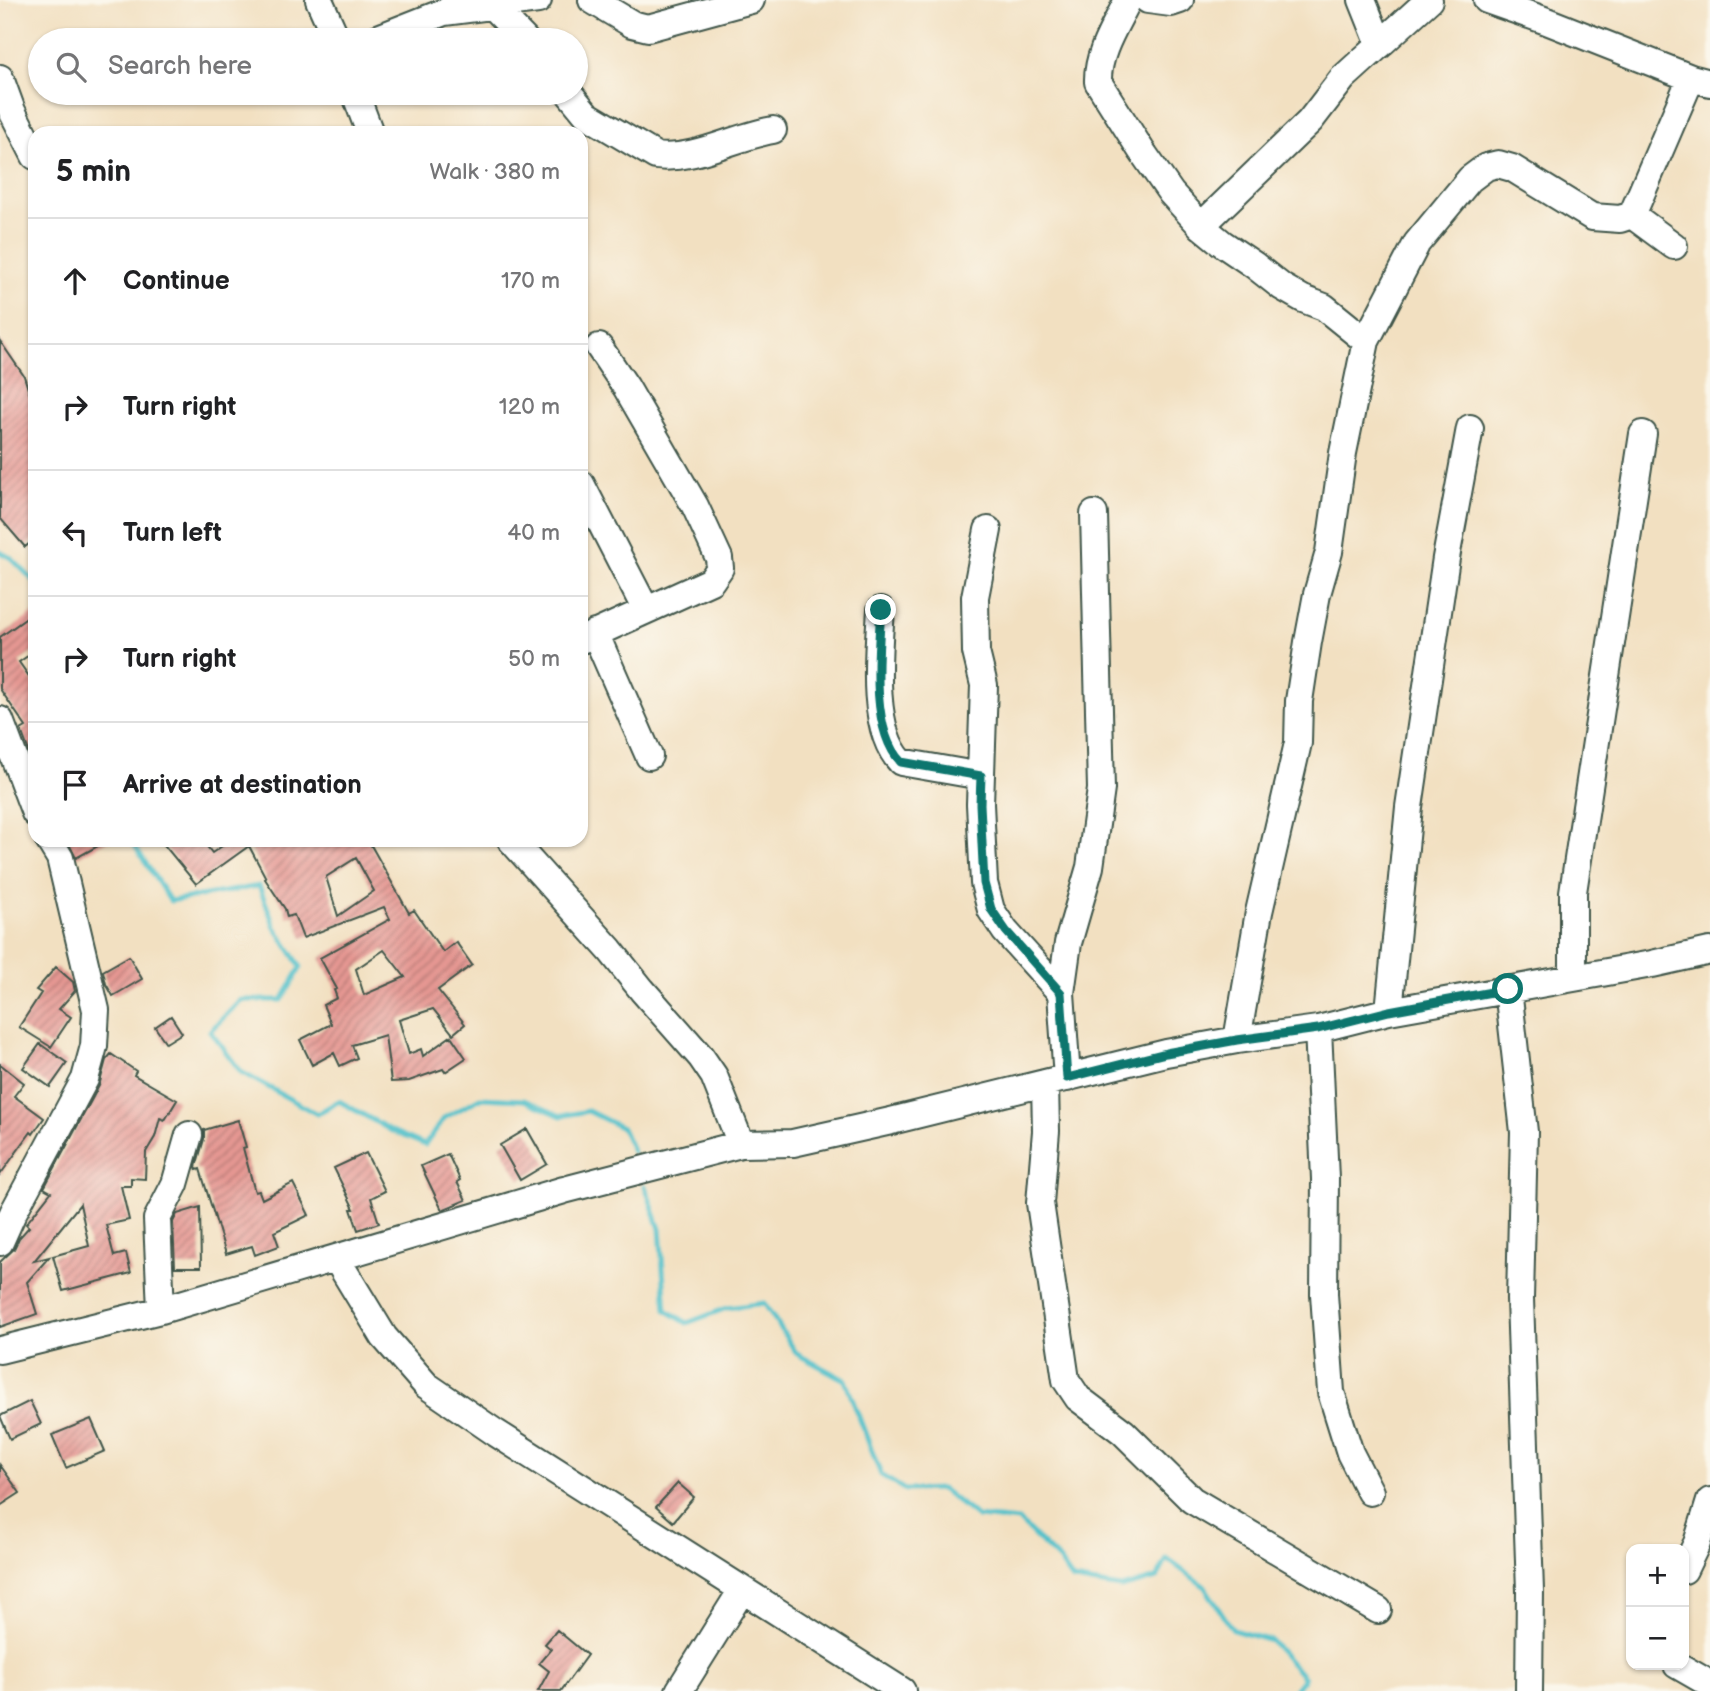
<!DOCTYPE html>
<html lang="en">
<head>
<meta charset="utf-8">
<style>
	body { margin:0; font-family:"Balsamiq Sans",sans-serif; background:#f2f2f2; color:#202124 }
	.controls { position:absolute; right:21px; bottom:21px; display:grid; overflow:hidden; border-radius:14px; box-shadow:0 2px 5px #0004 }
	.controls button { width:63px; height:63px; display:grid; place-items:center; padding:0; border:0; border-bottom:2px solid #e0e0e0; background:#fff; color:#202124; font:35px sans-serif }
	.stop { position:absolute; width:21px; height:21px; margin:-16px; border:5px solid #0f766e; border-radius:50%; background:#fff }
	.stop.end { background:#0f766e; border-color:#fff; box-shadow:0 2px 7px #0008 }
	.list { margin:0; padding:0; list-style:none }
	h2 { display:flex; justify-content:space-between; align-items:center; height:91px; margin:0; padding:0 28px; font-size:30px }
	h2 small { font-size:23px; font-weight:400; color:#757577 }
	.list li { display:grid; grid-template-columns:46px 1fr auto; gap:21px; align-items:center; box-sizing:border-box; height:126px; padding:0 28px; border-top:2px solid #e0e0e0 }
	.list b { display:block; font-size:26px; white-space:nowrap }
	.list em { font-size:23px; font-style:normal; color:#757577 }
	.icon { flex:none; width:38px; height:38px; fill:none; stroke:currentColor; stroke-width:2; stroke-linecap:round; stroke-linejoin:round }
	.map { position:relative; flex:none; width:1710px; height:1691px; overflow:hidden }
	.search { position:absolute; background:#fff; box-shadow:0 2px 5px #0004; left:28px; top:28px; width:560px; height:77px; display:flex; align-items:center; gap:18px; box-sizing:border-box; padding:0 24px; border-radius:38px; color:#757577; font-size:26px }
	.panel { position:absolute; background:#fff; box-shadow:0 2px 5px #0004; left:28px; top:126px; width:560px; height:721px; border-radius:21px }
	.map>svg:first-child { display:block }
</style>
</head>
<body>
<div class="map">
<svg width="1710" height="1691" viewBox="0 0 1710 1691">
	<defs>
		<pattern id="building-hatch" width="6" height="6" patternUnits="userSpaceOnUse" patternTransform="scale(1.75)"><rect width="6" height="6" fill="#e59792"/><path d="M-1 1l2-2M0 6l6-6M5 7l2-2" fill="none" stroke="#b97c78"/></pattern>
	</defs>
	<rect width="100%" height="100%" fill="#fbf7ec"/>
	<filter id="ink" filterUnits="userSpaceOnUse"><feTurbulence type="fractalNoise" baseFrequency=".0143" numOctaves="2"/><feDisplacementMap in="SourceGraphic" scale="14" xChannelSelector="R" yChannelSelector="G"/><feConvolveMatrix kernelMatrix="1 2 1 2 8 2 1 2 1" color-interpolation-filters="sRGB"/></filter>
	<filter id="wash" filterUnits="userSpaceOnUse"><feTurbulence type="fractalNoise" baseFrequency=".00686" numOctaves="4" result="noise"/><feDisplacementMap in="SourceGraphic" scale="28" xChannelSelector="R" yChannelSelector="G"/><feGaussianBlur stdDeviation="1.57" result="paint"/><feColorMatrix in="noise" values="0 0 0 0 0 0 0 0 0 0 0 0 0 0 0 0 0 1.4 0 .05"/><feComposite in="paint" operator="in"/></filter>
	<g filter="url(#wash)">
		<rect width="100%" height="100%" fill="#f2e0c1"/>
		<g fill="none" stroke-linecap="round" stroke-linejoin="round">
			<path stroke="#54c1ca" stroke-width="5" d="M0,552L11,558L35,582
				M131,840L170,901L259,886L275,927L301,967L282,1000H241L210,1031L241,1072L317,1114L339,1101L392,1131L425,1145L444,1118L480,1098L524,1100L561,1116L588,1111L622,1128L633,1152
				M645,1186L660,1229L666,1310L687,1323L727,1308L764,1303L797,1354L845,1380L881,1475L905,1490L942,1489L977,1517L1019,1521L1058,1559L1073,1580L1121,1588L1157,1578L1167,1559L1204,1586L1233,1630L1271,1641L1304,1678L1294,1691"/>
		</g>
		<g id="blocks">
			<path fill="url(#building-hatch)" fill-rule="evenodd" d="M0,341L24,376L35,412V539L25,547L0,518Z
				M35,612V651L19,662L35,685V768L21,730L26,727L0,689V637Z
				M67,840H109L76,858Z
				M160,840H202L212,853L231,840H368L409,913L414,910L443,952L456,942L472,965L438,990L465,1024L453,1034L433,1009L399,1020L409,1054L421,1049L423,1056L451,1036L466,1058L445,1072L443,1069L409,1081L391,1082L385,1035L352,1045L357,1058L340,1066L334,1053L312,1065L300,1040L331,1024L323,1005L337,998L334,990L337,989L320,958L390,919L384,907L303,938L294,915L287,917L285,909L265,879L266,878L249,846L196,884ZM356,858L374,891L338,916L326,877ZM384,950L405,977L364,995L356,969Z
				M129,956L142,979L113,996L106,984L103,971Z
				M56,967L73,982L75,991L59,1009L71,1017L51,1047L19,1027L41,993L36,990Z
				M171,1016L182,1033L166,1043L155,1027Z
				M40,1044L67,1063L50,1087L23,1068Z
				M111,1054L136,1071L134,1075L177,1100L165,1120L160,1118L155,1137L146,1152L145,1179L131,1178V1186H121L129,1220L106,1225L114,1256L126,1253L131,1273L63,1291L53,1256L89,1246L80,1204L34,1261L49,1257L27,1282L37,1314L0,1327V1262L14,1249L19,1238L29,1227L26,1224L51,1192L44,1188L99,1086L106,1060Z
				M0,1064L24,1083L14,1096L44,1118L33,1134L31,1132L0,1175Z
				M238,1120L246,1147L243,1148L255,1192L259,1191L262,1199L293,1183L309,1215L274,1232L279,1246L255,1255L252,1246L226,1254L200,1169L197,1170L196,1167L204,1139V1130Z
				M527,1129L547,1164L520,1180L500,1145Z
				M366,1153L385,1191L371,1198L379,1223L358,1230L351,1209H354L334,1168Z
				M448,1154L460,1180L457,1182L466,1200L442,1210L421,1166Z
				M200,1207L201,1267H175L173,1222L177,1214Z
				M30,1401L41,1424L10,1439L0,1416Z
				M91,1419L105,1451L66,1468L52,1435Z
				M0,1465L20,1493L0,1506Z
				M678,1483L694,1497L673,1522L656,1507Z
				M557,1630L587,1655L561,1691H538L549,1671L539,1663L551,1649L545,1644Z"/>
		</g>
	</g>
	<g filter="url(#ink)">
		<use href="#blocks" fill-opacity="0" stroke="#3f5549" stroke-width="2"/>
		<g fill="none" stroke-linecap="round" stroke-linejoin="round">
			<defs>
				<path id="minor" d="M319,0L337,40
					M592,0L632,24L648,28L751,0
					M1128,0C1116,25 1097,53 1098,82L1141,150L1171,193L1201,226L1223,244L1254,265L1282,287L1303,299L1324,307L1366,341L1343,453L1329,552L1317,594L1308,642L1299,701L1298,743L1259,912L1237,1040
					M1148,0L1171,3L1180,0
					M1362,0L1380,45
					M1487,0L1544,20L1691,78L1710,83
					M491,5L525,40
					M373,40L444,12L538,0
					M0,78L12,111L35,156
					M355,93L370,133
					M569,93L587,115L656,156C694,161 736,136 773,130
					M1632,215L1674,246
					M1201,226L1310,121L1343,78L1429,0
					M1366,341L1417,243L1470,179L1486,167L1498,164L1512,168L1592,217L1620,219L1632,215L1691,78
					M581,484L646,610
					M988,530L975,597L976,652L984,685L980,804L984,883L991,910L1005,931L1061,993
					M881,610C878,653 870,730 901,762L981,776
					M595,633L649,756
					M581,640L711,581L720,568L719,558L695,506L626,387L599,347
					M0,720L35,813
					M511,840L610,950L642,990L701,1057L714,1076L741,1144
					M1573,977V892L1643,434
					M1508,989L1524,1132L1520,1299L1530,1591L1529,1691
					M1389,1011L1409,807L1446,558L1470,428
					M1318,1029L1325,1179L1324,1294L1331,1392L1350,1453L1370,1492
					M1067,1078L1061,993L1068,943L1090,867L1101,789L1094,514
					M1045,1083L1046,1131L1040,1203L1066,1380L1078,1398L1123,1432L1192,1500L1378,1610
					M0,1242L13,1213L85,1079L94,1046L96,1010L60,858L49,840
					M336,1258L384,1337L426,1385L496,1433L902,1691
					M161,1310L157,1219L175,1184L189,1135
					M0,1350L161,1310L564,1190L741,1144L793,1143L891,1121L1166,1053L1237,1040L1318,1029L1389,1011L1652,964L1710,951
					M1684,1570L1697,1543L1710,1501
					M1677,1665L1710,1684
					M679,1691L742,1590"/>
			</defs>
			<use href="#minor" stroke="#3f5549" stroke-width="30"/>
			<use href="#minor" stroke="#fff" stroke-width="26"/>
		</g>
	</g>
	<g fill="none" stroke-linecap="round" stroke-linejoin="round" filter="url(#ink)">
		<path stroke="#0f766e" stroke-width="9" d="M881,610C878,652 870,730 901,762L981,776L980,804L984,883L991,909L1006,931L1061,993L1067,1078L1166,1053L1237,1040L1318,1029L1389,1011L1508,989"/>
	</g>
</svg>
<div class="controls">
<button>+</button>
<button>−</button>
</div>
<div class="stop" style="left:1508px;top:989px"></div>
<div class="stop end" style="left:881px;top:610px"></div>
<div class="search"><svg class="icon" aria-label="search" viewBox="0 0 24 24"><circle cx="10" cy="10" r="6"/><path d="M15 15l6 6"/></svg>Search here</div>
<section class="panel">
<h2>5 min<small>Walk · 380 m</small></h2>
<ul class="list">
<li><svg class="icon" aria-label="ahead" viewBox="0 0 24 24"><path d="M12 20V5M6 11l6-6 6 6"/></svg><div><b>Continue</b></div><em>170 m</em></li>
<li><svg class="icon" aria-label="right" viewBox="0 0 24 24"><path d="M7 20v-9h11M14 6l5 5-5 5"/></svg><div><b>Turn right</b></div><em>120 m</em></li>
<li><svg class="icon" aria-label="left" viewBox="0 0 24 24"><path d="M17 20v-9H6M10 6l-5 5 5 5"/></svg><div><b>Turn left</b></div><em>40 m</em></li>
<li><svg class="icon" aria-label="right" viewBox="0 0 24 24"><path d="M7 20v-9h11M14 6l5 5-5 5"/></svg><div><b>Turn right</b></div><em>50 m</em></li>
<li><svg class="icon" aria-label="arrive" viewBox="0 0 24 24"><path d="M6 21V4h12l-3 4 3 4H6"/></svg><div><b>Arrive at destination</b></div></li>
</ul>
</section>
</div>
</body>
</html>
